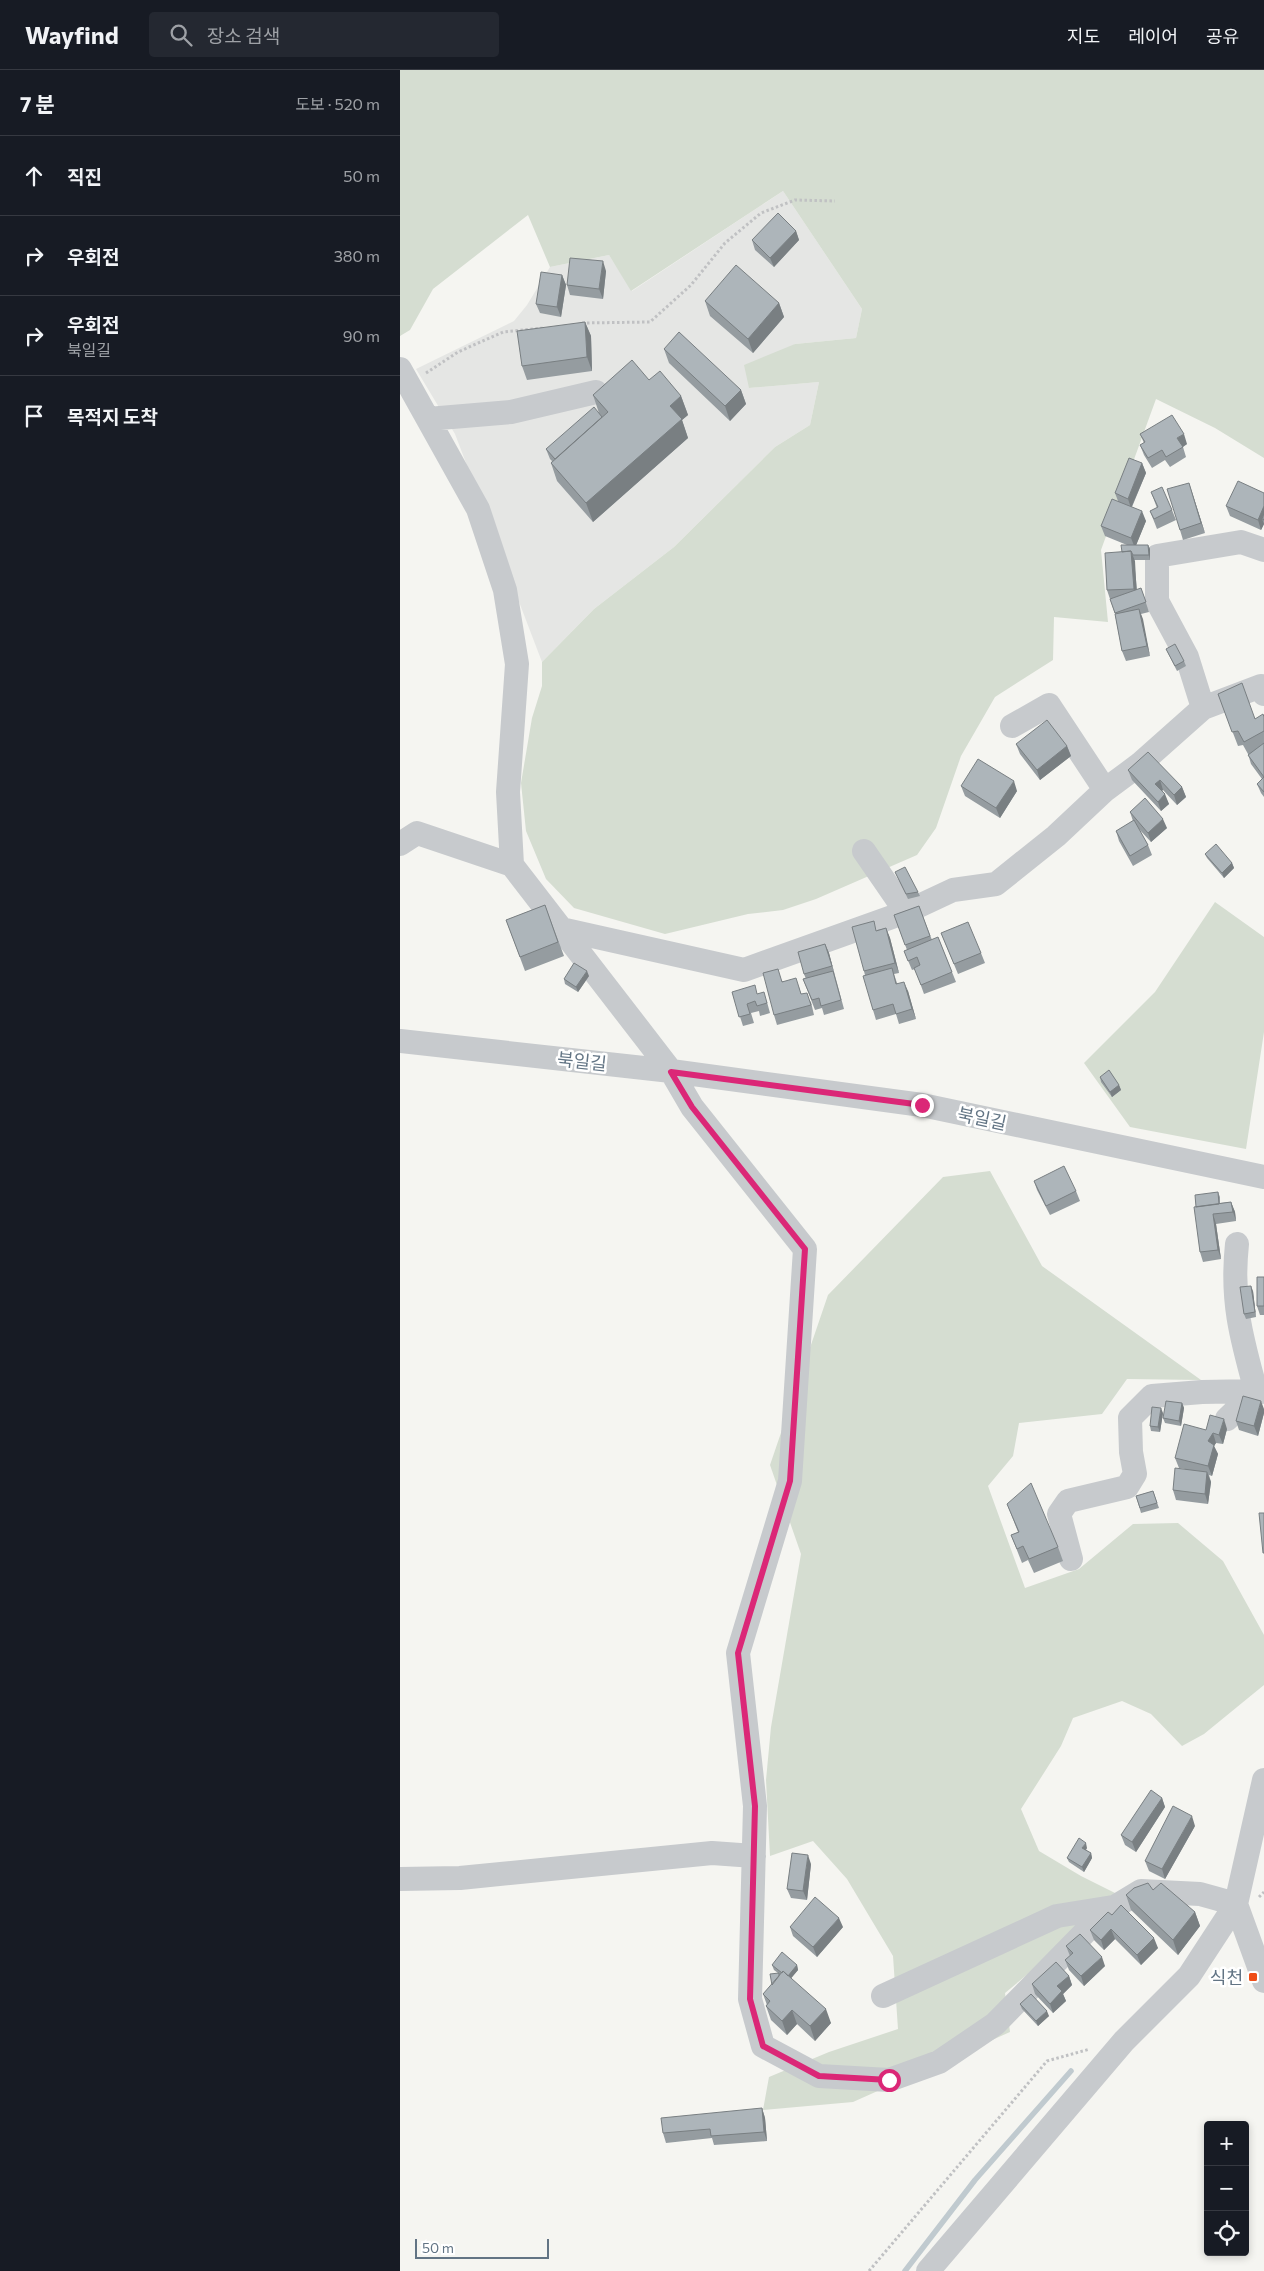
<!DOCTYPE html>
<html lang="ko">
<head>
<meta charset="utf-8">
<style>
	body { margin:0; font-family:Commissioner,"Noto Sans KR",sans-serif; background:#242831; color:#f1f3f6 }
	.controls { position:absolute; right:15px; bottom:15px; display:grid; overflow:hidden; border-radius:5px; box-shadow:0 2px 8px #0003 }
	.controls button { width:45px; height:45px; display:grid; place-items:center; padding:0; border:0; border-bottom:1px solid #363941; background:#171b24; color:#f1f3f6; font:25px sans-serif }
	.scale { position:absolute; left:15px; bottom:12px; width:134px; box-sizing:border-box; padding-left:5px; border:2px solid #627484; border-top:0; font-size:14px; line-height:18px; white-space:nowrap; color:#627484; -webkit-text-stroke:4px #fff; paint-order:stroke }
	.stop { position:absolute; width:15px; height:15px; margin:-11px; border:4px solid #db2777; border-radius:50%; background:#fff }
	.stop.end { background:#db2777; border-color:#fff; box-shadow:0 1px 5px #0008 }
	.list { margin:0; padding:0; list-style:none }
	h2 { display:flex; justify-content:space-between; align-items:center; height:65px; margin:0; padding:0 20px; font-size:21px }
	h2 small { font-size:16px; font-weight:400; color:#9ea1a6 }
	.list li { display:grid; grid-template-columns:32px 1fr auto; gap:15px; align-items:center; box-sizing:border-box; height:80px; padding:0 20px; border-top:1px solid #363941 }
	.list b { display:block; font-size:19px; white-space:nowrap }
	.list p { margin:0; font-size:16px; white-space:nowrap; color:#9ea1a6 }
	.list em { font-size:16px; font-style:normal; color:#9ea1a6 }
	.icon { flex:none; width:28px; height:28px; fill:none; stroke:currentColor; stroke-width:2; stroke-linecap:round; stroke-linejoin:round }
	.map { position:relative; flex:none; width:864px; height:2201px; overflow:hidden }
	header { display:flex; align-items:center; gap:30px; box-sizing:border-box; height:70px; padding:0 25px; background:#171b24; border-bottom:1px solid #363941 }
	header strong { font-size:24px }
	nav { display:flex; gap:28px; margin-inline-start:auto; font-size:18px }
	.search { width:350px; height:45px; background:#242831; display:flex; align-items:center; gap:12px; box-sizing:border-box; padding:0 18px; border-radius:5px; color:#9ea1a6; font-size:19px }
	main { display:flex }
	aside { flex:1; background:#171b24 }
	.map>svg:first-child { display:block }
</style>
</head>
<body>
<header>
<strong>Wayfind</strong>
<div class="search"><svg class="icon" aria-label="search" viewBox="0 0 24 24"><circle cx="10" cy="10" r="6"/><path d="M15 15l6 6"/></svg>장소 검색</div>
<nav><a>지도</a><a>레이어</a><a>공유</a></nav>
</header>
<main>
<aside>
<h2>7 분<small>도보 · 520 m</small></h2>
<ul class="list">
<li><svg class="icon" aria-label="ahead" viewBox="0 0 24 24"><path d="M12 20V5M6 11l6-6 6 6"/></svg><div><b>직진</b></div><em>50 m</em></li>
<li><svg class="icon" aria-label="right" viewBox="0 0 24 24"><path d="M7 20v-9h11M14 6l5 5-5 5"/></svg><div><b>우회전</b></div><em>380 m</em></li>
<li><svg class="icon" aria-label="right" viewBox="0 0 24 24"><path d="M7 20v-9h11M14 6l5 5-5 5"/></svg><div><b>우회전</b><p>북일길</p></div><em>90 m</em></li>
<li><svg class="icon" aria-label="arrive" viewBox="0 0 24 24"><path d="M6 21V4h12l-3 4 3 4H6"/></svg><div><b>목적지 도착</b></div></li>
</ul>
</aside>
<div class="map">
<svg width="864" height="2201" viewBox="0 0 864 2201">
	<rect width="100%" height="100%" fill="#f5f5f1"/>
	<path fill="#e5e6e4" d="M383,121L462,239L456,268L395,274L349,318L419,312L410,355L375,377L274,477L194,539L142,592L55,364L16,299L114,251L127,235L150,197L209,185L232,221Z"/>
	<path fill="#d5ddd1" d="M0,0H864V388L815,358L756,329L701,480L708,552L654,547L653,590L595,627L561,686L536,758L517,785L416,829L383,840L348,844L265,864L174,838L146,809L126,761L121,713L132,648L142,616V592L194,539L274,477L375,377L410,355L419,312L349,318L344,295L395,274L456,268L462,239L383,121L231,221L209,185L150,197L128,145L33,219L10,260L0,266Z
		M815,832L864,867V962L846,1079L730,1057L684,993L755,922Z
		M590,1101L642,1196L801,1310L727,1309L702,1344L619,1353L613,1386L588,1416L625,1518L679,1499L733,1454L778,1453L823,1491L864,1565V1615L804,1664L782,1676L751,1644L722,1631L673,1648L661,1676L621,1739L639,1781L681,1806L719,1825L684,1857L605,1923L610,1962L453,2032L363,2040L369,2007L429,1982L498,1959L493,1886L447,1809L413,1771L370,1786L366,1710L371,1657L401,1484L370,1395L428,1225L543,1107Z"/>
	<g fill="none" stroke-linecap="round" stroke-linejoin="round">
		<path stroke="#c0cacf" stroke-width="5.5" d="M505,2201L575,2110L671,2001"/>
		<path stroke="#c0c1c3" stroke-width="3" stroke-dasharray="2.5 2.5" stroke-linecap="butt" d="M182,253L250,252L291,215L325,173L361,143L395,130L435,131
			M26,303L58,282L103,262L144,258
			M859,1827L864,1822
			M469,2201L647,1991L690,1979"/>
		<path stroke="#c7cacd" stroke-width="24" d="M0,299L78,439L105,520L117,594L108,722L112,795L271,1001L292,1037L405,1179L390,1411L338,1583L355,1736L350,1929L363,1976L419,2006L489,2010L539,1992L595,1954L703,1844L741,1821L800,1824L836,1834L789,1906L724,1971L528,2201
			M28,349L111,342L196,322
			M803,638L787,587L757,531V486L841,472L864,480
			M705,720L740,694L803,638L861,616L864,624
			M0,774L17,763L112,795
			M464,781L506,842
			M161,859L344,900L506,842L553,820L596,814L656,766L705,720L649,635L612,656
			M0,971L271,1001L522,1035L864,1107
			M827,1349L856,1321L862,1322
			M671,1489L659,1444L668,1431L727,1417L735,1404L731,1382L730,1348L752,1326L802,1322L856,1321C841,1267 831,1230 837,1174
			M864,1710L836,1834L864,1911
			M0,1809L60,1808L312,1783L354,1786
			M483,1926L657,1846L713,1837"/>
	</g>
	<path fill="#959ca0" d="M396,161L399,170L374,197L355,180L352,170Z
		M206,201L203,229L170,225L167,215Z
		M162,205L166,215L161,247L140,243L136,234Z
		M305,231L379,233L384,247L353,283L310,246Z
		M185,252L191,266L192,301L127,310L122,296Z
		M264,279L341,320L346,334L330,351L269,293Z
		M249,310L281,326L288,345L282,350L288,368L193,452L157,411L151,393L152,391L150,389L146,379L199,343L193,325Z
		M740,364L787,374L783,377L786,387L770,397L765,390L752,398L744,385L740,375L744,373Z
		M742,393L746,403L732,437L746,451L736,475H748L750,479V490H734L737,520L741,518L749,542L741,544L750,586L726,591L722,581L715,544L707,520L722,482L727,475L705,466L701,456L718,431L715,423Z
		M789,413L805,463L783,470L780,460Z
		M751,422L772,440L776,450L757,459L750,441L757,438Z
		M864,423V455V454L861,460L830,446L826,436Z
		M766,579L784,591L786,596L777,601Z
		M818,624L855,649L864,647V727L861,723L857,714L862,709L851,694L848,684L843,675L838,676Z
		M616,674L667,676L671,686L640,710L620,684Z
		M728,700L782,717L786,727L777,735L763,720L762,721L769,734L761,741L732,710Z
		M561,716L617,721L600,748L565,726Z
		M730,742L767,758L751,772L738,758L748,775L752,785L733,796L719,771L716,761L733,751Z
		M805,784L832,793L834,798L824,808L807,788Z
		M495,802L518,822L520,826L508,829Z
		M145,835L164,886L125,901L106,850Z
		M519,836L532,870L538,867L556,912L524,924L515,899L512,900L504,881L507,880L494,845Z
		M486,858L490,868L499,903L494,904L497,913L508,921L516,949L499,954L496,944L476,950L473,940L464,901L477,860Z
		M541,863L581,883L585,893L558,904Z
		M425,874L429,883L444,939L424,945L422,938L415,940L403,909H406L404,904Z
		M189,906L178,922L165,914L164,909Z
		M382,911L399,917L401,924L411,932L414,945L377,955L374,945Z
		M332,922L358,924L367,932L370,943L360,946L359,941L351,943L354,953L343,956Z
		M700,1007L719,1015L721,1020L712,1027L701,1012Z
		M634,1111L676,1121L680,1131L650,1145L637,1120Z
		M818,1122L820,1127V1133L831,1132L835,1142L836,1151L816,1154L821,1189L803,1192L800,1182L796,1137Z
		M864,1207V1245H860L857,1236Z
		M853,1221L856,1247L846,1249L844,1244Z
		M782,1333L784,1338L781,1356L765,1353L763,1348Z
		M864,1339V1343L858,1366L839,1360L836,1351Z
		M763,1343L760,1362L751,1361L750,1356Z
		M827,1359L823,1374L816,1373L814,1376L818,1384L812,1406L809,1405L811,1412L808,1434L776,1430L773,1420L785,1399L779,1398L775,1388L806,1360Z
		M753,1421L759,1438L741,1443L736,1426Z
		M607,1434L658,1477L663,1491L634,1503L628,1490L622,1493L611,1465L618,1462Z
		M762,1728L765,1737L736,1782L725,1775L721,1765Z
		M795,1756L765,1809L749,1801L745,1791Z
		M687,1778L686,1780L691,1783L692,1788L684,1802L669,1792L667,1788Z
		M411,1794L407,1830L391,1828L387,1819Z
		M753,1820L795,1842L800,1856L778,1885L731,1840L726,1825Z
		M712,1845L758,1878L741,1895L715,1869L704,1880L694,1870L690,1860Z
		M390,1857H443L417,1887L393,1866Z
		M666,1876L705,1896L684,1916L669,1900L665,1890L670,1886Z
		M372,1895H397L398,1900L391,1908L431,1953L415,1971L397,1954L387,1965L371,1950L366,1936L367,1935L363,1924L372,1915L378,1903L374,1900Z
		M669,1906L672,1915L663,1924L666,1931L653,1943L635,1924L632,1914Z
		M620,1934L649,1946L638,1956L622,1939Z
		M362,2038L365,2048L367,2071L314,2075L312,2068L266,2073L263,2063Z"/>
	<path fill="#797f82" d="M396,161L399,170L374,197L370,188Z
		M203,191L206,201L203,229L199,219Z
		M162,205L166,215L161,247L157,237Z
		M379,233L384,247L353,283L348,269Z
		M185,252L191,266L192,301L187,287Z
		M341,320L346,334L330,351L325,336Z
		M281,326L288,345L282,350L288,368L193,452L186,433L270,336Z
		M784,364L787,374L781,378L777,368Z
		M742,393L746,403L731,438L728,429Z
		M789,413L792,422L805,463L801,453Z
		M864,436V450L862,449L864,454L861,460L858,450Z
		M742,441L746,451L735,478L731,468Z
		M748,475L750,479V490L749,485Z
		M731,481L735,491L737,528L734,519Z
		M739,539L743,549L750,586L747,576Z
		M667,676L671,686L640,710L637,700Z
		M760,710L763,720L759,723L755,714Z
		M614,711L617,721L600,748L596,738Z
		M782,717L786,727L777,735L774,725Z
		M765,724L769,734L761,741L758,732Z
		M763,749L767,758L751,772L748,763Z
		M832,793L834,798L824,808L822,803Z
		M486,858L490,868L499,903L495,893Z
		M425,874L429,883L435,906L432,896Z
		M187,901L189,906L178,922L176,917Z
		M504,912L508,921L516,949L512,939Z
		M719,1015L721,1020L712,1027L710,1022Z
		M831,1132L835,1142L836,1151L833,1142Z
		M813,1144L816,1154L821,1189L818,1180Z
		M851,1216L853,1221L856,1247L855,1242Z
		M861,1331L864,1339V1343L858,1366L854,1356Z
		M782,1333L784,1338L781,1356L779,1351Z
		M761,1338L763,1343L760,1362L758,1357Z
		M824,1349L827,1359L823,1374L819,1365Z
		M813,1363L816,1373L814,1376L818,1384L812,1406L808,1396V1371Z
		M807,1402L811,1412L808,1434L805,1424Z
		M762,1728L765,1737L736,1782L732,1772Z
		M792,1746L795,1756L765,1809L762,1799Z
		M686,1773L687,1778L684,1783L682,1778Z
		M691,1783L692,1788L684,1802L682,1797Z
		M408,1785L411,1794L407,1830L403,1821Z
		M795,1842L800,1856L778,1885L773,1870Z
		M439,1848L443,1857L417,1887L413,1877Z
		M711,1859L715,1869L704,1880L701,1870Z
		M754,1868L758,1878L741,1895L737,1885Z
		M702,1887L705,1896L684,1916L681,1906Z
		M397,1895L398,1900L388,1912L387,1907Z
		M669,1906L672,1915L663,1924L666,1931L653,1943L650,1934L657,1916Z
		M426,1939L431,1953L415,1971L410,1956Z
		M392,1940L397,1954L387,1965L382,1951Z
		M647,1941L649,1946L638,1956L636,1951Z
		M362,2038L365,2048L367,2071L364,2062Z"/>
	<path fill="#adb5ba" stroke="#797f82" d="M378,143L396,161L370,188L352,170Z
		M170,188L203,191L199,219L167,215Z
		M336,195L379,233L348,269L305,231Z
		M141,202L162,205L157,237L136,234Z
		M185,252L187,287L122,296L117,261Z
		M279,262L341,320L325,336L264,279Z
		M232,290L249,310L260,301L281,326L270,336L282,349L186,433L151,393L208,342L193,325Z
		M194,337L202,347L155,389L146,379Z
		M772,345L784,364L777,368L783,377L766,387L762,380L748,388L740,375L745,372L740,364Z
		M729,388L742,393L728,429L715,423Z
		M838,411L864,423V436L858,450L826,436Z
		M789,413L801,453L780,460L767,419Z
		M762,417L772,440L754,449L750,441L758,437L751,422Z
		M712,429L742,441L731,468L701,456Z
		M864,443V450L862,449Z
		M721,475H748L749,485H733L731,481L722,482Z
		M731,481L734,519L707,520L705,483Z
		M741,518L746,532L715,543L710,529Z
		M739,539L747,576L722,581L715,544Z
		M775,574L784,591L775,596L766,579Z
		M842,613L855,649L863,644L864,647V661L844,672L838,661L832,662L818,624Z
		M647,650L667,676L637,700L616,674Z
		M864,673V722L857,714L864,707L848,685Z
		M748,682L782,717L774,725L760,710L755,714L765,724L758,732L728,700Z
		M578,689L614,711L596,738L561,716Z
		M745,728L763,749L748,763L730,742Z
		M734,750L748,775L730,786L716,761Z
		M816,774L832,793L822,803L805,784Z
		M505,797L518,822L506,824L495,802Z
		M145,835L158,872L120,887L106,850Z
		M519,836L530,866L505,875L494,845Z
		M474,851L476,861L486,858L495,893L464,901L452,857Z
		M568,852L581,883L554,894L541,863Z
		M538,867L552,902L521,915L514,898L520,895L517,887L508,891L504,881Z
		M425,874L432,896L404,904L398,882Z
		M174,893L187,901L176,917L164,909Z
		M492,898L496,914L504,912L512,939L496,944L493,934L473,940L463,906Z
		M378,899L382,912L396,908L401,924L407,923L411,935L374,945L363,903Z
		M433,901L441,930L421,936L419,928L412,930L403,909Z
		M355,915L357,924L364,922L367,933L357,936L355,931L347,934L350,944L339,947L332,922Z
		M709,1000L719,1015L710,1022L700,1007Z
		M664,1096L676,1121L646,1136L634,1111Z
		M818,1122L819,1134L796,1137L795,1125Z
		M831,1132L833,1142L813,1144L818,1180L800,1182L794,1137Z
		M857,1207H864V1236H857Z
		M851,1216L855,1242L844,1244L840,1217Z
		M843,1326L861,1331L854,1356L836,1351Z
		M766,1331L782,1333L779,1351L763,1348Z
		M752,1337L761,1338L758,1357L750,1356Z
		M810,1345L824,1349L819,1365L813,1363L808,1371L814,1375L808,1396L775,1388L784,1354L806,1360Z
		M775,1398L807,1402L805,1424L773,1420Z
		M631,1413L658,1477L629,1489L623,1476L617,1479L611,1465L619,1462L607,1434Z
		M753,1421L757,1433L740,1438L736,1426Z
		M859,1443H864V1483H863Z
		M751,1720L762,1728L732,1772L721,1765Z
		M773,1736L792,1746L762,1799L745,1791Z
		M679,1768L686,1773L682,1778L691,1783L682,1797L667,1788Z
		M392,1783L408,1785L403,1821L387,1819Z
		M748,1813L753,1820L761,1813L795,1842L773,1870L726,1825L734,1818Z
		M415,1827L439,1848L413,1877L390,1857Z
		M721,1835L754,1868L737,1885L711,1859L701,1870L690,1860L708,1842L712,1845Z
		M680,1864L702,1887L681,1906L665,1890L673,1883L666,1876Z
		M382,1882L397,1895L388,1906L383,1901L382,1903L372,1895Z
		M656,1892L669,1906L657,1916L662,1921L650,1934L632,1914Z
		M383,1901L426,1939L410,1956L392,1940L382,1951L366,1936L370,1931L363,1924Z
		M379,1903V1906L372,1915L370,1904Z
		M631,1924L647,1941L636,1951L620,1934Z
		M362,2038L364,2062L311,2066L310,2059L263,2063L261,2048Z"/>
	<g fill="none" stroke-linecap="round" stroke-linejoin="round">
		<path stroke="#db2777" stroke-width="6" d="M489,2010L419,2006L363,1976L350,1929L355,1736L338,1583L390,1411L405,1179L292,1037L271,1002L522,1035"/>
	</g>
	<rect fill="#ef4d17" stroke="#fff" stroke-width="2" x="848" y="1902" width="10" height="10" rx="2.5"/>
	<g text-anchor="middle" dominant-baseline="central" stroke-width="5" stroke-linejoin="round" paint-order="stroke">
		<g font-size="18" fill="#627484" stroke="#fff">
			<text transform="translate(182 991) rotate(6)">북일길</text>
			<text transform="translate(582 1048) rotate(12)">북일길</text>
		</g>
		<g font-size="18" fill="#627484" stroke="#fff" text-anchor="end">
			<text x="843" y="1907">식천</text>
		</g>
	</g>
</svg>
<div class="controls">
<button>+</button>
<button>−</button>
<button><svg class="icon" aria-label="locate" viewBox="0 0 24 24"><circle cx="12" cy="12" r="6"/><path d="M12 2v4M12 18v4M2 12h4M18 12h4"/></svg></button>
</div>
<div class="scale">50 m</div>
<div class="stop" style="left:489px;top:2010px"></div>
<div class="stop end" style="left:522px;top:1035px"></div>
</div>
</main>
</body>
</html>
